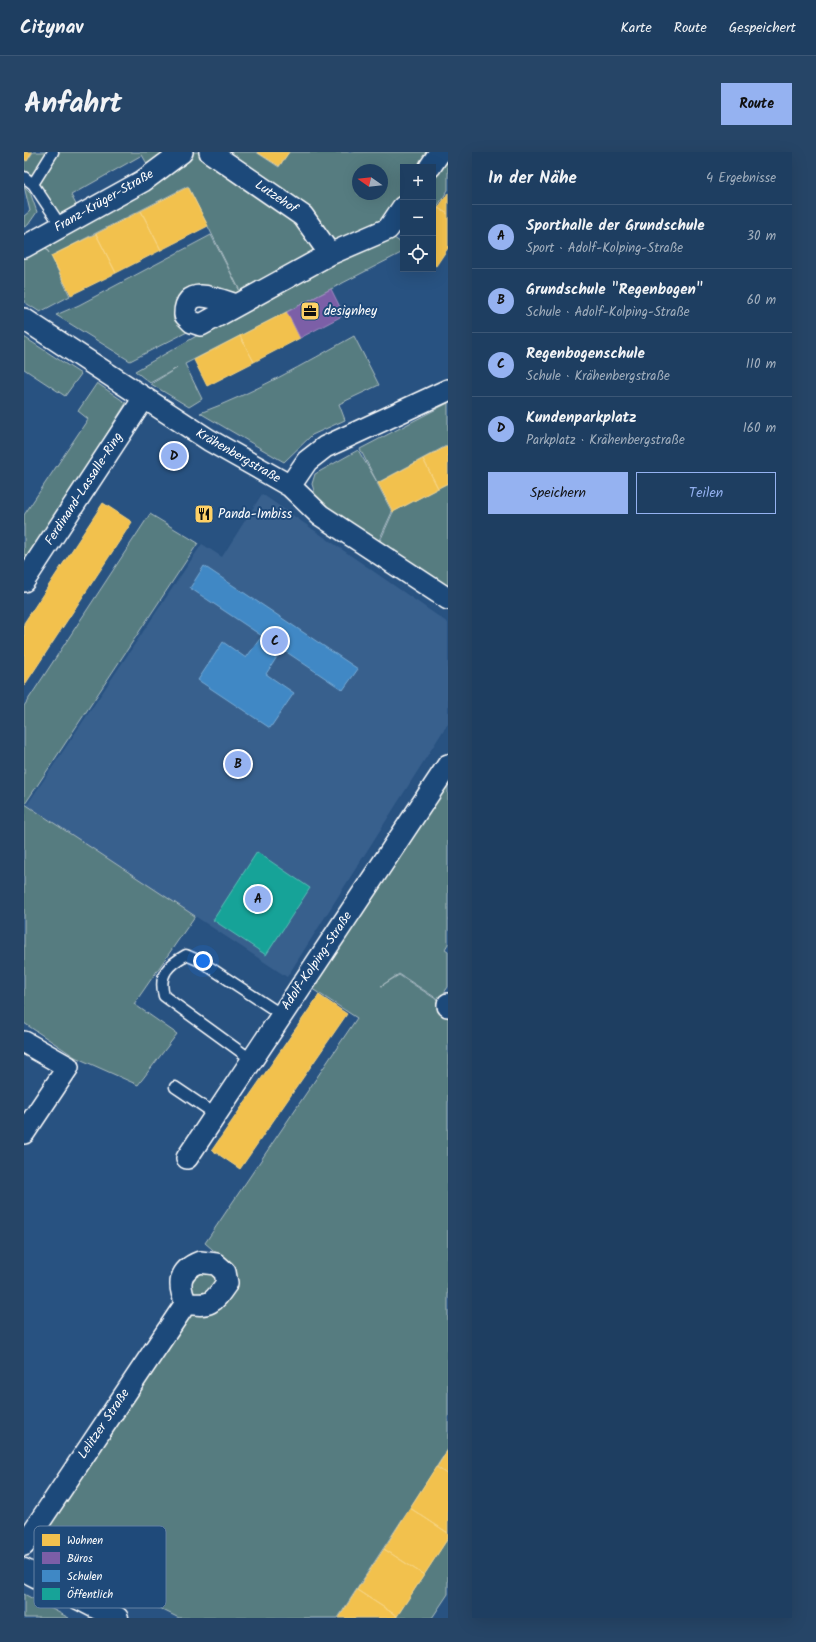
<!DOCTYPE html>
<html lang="de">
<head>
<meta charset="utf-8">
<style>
	body { margin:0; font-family:Kalam,sans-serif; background:#264567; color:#f1f3f6 }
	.controls { position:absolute; right:12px; top:12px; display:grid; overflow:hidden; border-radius:0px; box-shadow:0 4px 16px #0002 }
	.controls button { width:36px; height:36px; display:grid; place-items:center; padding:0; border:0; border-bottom:1px solid #3c5776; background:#1e3e61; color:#f1f3f6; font:20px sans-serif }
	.compass { position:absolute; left:328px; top:12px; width:36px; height:36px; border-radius:50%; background:#1e3e61; box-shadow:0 4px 16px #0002; rotate:284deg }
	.you { position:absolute; left:179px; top:809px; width:14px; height:14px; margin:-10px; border:3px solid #fff; border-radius:50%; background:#1a73e8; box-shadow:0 0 0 6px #1a73e833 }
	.badge { display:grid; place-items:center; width:26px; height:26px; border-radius:50%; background:#95b2f1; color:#111; font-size:13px; font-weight:700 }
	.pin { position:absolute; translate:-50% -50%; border:2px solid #fff; box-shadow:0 1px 4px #0006 }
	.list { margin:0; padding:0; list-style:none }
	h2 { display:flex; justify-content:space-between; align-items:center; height:52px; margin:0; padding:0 16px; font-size:17px }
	h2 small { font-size:13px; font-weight:400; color:#a1aebd }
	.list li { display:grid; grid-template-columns:26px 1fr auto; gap:12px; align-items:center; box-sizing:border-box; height:64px; padding:0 16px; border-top:1px solid #3c5776 }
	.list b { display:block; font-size:15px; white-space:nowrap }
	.list p { margin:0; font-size:13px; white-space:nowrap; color:#a1aebd }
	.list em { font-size:13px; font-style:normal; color:#a1aebd }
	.actions { display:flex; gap:8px; padding:12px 16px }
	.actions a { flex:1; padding:9px 0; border:1px solid #95b2f1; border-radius:0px; text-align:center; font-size:14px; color:#95b2f1 }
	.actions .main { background:#95b2f1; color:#111 }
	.icon { flex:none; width:22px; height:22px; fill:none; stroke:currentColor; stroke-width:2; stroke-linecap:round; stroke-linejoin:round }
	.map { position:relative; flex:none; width:424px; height:1466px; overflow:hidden; border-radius:0px }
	header { display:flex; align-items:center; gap:24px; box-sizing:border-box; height:56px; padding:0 20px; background:#1e3e61; border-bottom:1px solid #3c5776 }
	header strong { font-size:19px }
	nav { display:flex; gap:22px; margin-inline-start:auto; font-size:14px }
	.intro { display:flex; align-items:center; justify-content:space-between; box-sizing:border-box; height:96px; padding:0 24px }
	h1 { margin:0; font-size:28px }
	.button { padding:10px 18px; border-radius:0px; background:#95b2f1; color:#111; font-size:14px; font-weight:700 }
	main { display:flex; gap:24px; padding:0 24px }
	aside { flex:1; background:#1e3e61; border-radius:0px; box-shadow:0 4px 16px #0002 }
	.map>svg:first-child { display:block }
</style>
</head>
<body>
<header>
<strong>Citynav</strong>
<nav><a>Karte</a><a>Route</a><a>Gespeichert</a></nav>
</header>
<div class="intro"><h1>Anfahrt</h1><a class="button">Route</a></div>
<main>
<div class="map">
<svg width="424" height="1466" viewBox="0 0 424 1466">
	<rect width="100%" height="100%" fill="#285281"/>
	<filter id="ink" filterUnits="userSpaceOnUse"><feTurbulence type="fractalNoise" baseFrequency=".025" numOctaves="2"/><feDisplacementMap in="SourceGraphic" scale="8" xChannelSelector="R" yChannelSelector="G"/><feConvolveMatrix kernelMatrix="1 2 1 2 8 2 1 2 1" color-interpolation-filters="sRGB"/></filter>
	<g filter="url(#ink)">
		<path fill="#39608d" d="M238,342L424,471V571L263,825L3,653L178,392L198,405Z"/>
		<path fill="#577b80" stroke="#abbdc0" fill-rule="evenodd" d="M9,0H29L9,32L0,25V7L3,9Z
			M30,0H167L129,22L118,3L47,43L57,62L37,73L10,32Z
			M169,0H185L279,65L306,101L220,147L164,34L27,104L46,144L16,160L0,150V104L20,94L25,101L16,85Z
			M187,0H232L255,15L265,0H410L403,15H379V52L363,77L307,101ZM334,18H358V42H334Z
			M424,0V38L409,61V15Z
			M0,34L6,40L13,60L4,73L0,75V64L6,59Z
			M187,83L220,147H166L177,173L106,209L32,163L55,153Z
			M367,84L379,92V100L161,212L178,247L165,255L127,232L153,216L126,231L111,219L183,178Z
			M330,184L355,233L315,252L321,268L288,283L260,310L176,261C230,241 280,212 330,184Z
			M0,185L57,222L41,244L0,217Z
			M73,231L102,251L56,325L0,408V363L64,267L54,259Z
			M424,251V293L353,331L368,360L351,397L297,363L288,332L291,322L334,298L353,330L336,297Z
			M424,331V446L352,398L369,360Z
			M126,362L174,391L1,652L171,764L110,852L153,882L114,933L51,905L0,871V554Z
			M424,614V792L421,797L424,799V835L415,848L375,822L357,834L375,823L424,855V1297L314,1466H155L3,1391L163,1152L180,1155L210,1116L181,1091L333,866L279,831Z
			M176,1110L202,1131L164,1151L158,1124Z
			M424,1386V1442L408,1466H372Z
			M0,1442L45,1466H0Z"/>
		<path fill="#f2c14e" stroke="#f6d483" d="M0,0H8L3,9L0,7Z
			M233,0H265L255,14Z
			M164,35L184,74L137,98L117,59Z
			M424,41V62L414,56Z
			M414,56L424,62V96L412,114L409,112V63Z
			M117,59L137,98L92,121L72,82Z
			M72,82L92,121L47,143L27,104Z
			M263,160L276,186L230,210L216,184Z
			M216,184L230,210L183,234L170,208Z
			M424,294V331L414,336L399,307Z
			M399,307L414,336L369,360L354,331Z
			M79,351L108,370L0,534V471Z
			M295,843L323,862L216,1017L188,998Z
			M424,1298V1323L413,1315Z
			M412,1315L424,1323V1381L386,1356Z
			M386,1356L424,1381V1386L400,1423L360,1397Z
			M360,1397L400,1423L373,1464L333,1438Z
			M333,1438L373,1464L372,1466H315Z"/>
		<path fill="#7b5ea7" stroke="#a38ec1" d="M307,137L320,163L276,186L263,160Z"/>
		<path fill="#3f88c5" stroke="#79acd6" d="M180,414L334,517L319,538L258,497L242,522L270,541L246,576L174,528L199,490L222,506L238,484L166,436Z"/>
		<path fill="#17a398" stroke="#5dbfb7" d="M233,700L286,736L242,803L189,768Z"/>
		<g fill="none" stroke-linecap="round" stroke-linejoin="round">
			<defs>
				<path id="lane" d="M0,25L9,32L37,74
					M9,32L29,0
					M228,908L140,844C134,822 144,813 162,803L176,809L258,863
					M151,935L191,962"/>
				<path id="street" d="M186,0L279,64L306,102L177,173L168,170L161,163C160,132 194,147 212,153
					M406,15L416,0
					M0,95L119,29L158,0
					M306,102L364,77L379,55
					M0,167L185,288L266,334L296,363L424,447
					M266,334L283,309L301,295L424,238
					M0,429L120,246
					M424,852V854
					M0,890L44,915L0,981
					M163,1006L424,613
					M176,1110L192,1112L201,1120L203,1131C189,1151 187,1155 162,1151C153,1132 155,1118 176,1110Z
					M0,1393L162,1151"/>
				<path id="secondary" d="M0,1418L93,1466"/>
			</defs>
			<use href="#lane" stroke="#fff" stroke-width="13"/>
			<use href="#street" stroke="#fff" stroke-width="24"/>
			<use href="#secondary" stroke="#fff" stroke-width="25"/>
			<use href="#lane" stroke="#1f4a7a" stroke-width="10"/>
			<use href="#street" stroke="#1f4a7a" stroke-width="21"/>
			<use href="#secondary" stroke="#1f4a7a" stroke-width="22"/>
		</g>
	</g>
	<defs>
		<symbol id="office-square" viewBox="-11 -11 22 22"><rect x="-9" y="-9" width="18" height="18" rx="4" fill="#ffd166" stroke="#1f4a7a"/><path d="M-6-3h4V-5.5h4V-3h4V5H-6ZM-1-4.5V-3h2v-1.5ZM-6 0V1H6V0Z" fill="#111"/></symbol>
		<symbol id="restaurant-square" viewBox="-11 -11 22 22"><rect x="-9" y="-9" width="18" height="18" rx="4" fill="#ffd166" stroke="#1f4a7a"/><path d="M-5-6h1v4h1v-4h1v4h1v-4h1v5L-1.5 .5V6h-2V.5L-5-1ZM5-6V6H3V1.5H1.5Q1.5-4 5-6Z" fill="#111"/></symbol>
	</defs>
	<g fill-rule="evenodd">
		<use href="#office-square" x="275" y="148" width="22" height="22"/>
		<use href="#restaurant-square" x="169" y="351" width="22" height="22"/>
	</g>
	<g text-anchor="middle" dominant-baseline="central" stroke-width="4" stroke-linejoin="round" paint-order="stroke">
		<g font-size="13" fill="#fff" stroke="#1f4a7a">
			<text transform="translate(252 45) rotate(34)">Lutzehof</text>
			<text transform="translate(80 49) rotate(-30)">Franz-Krüger-Straße</text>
			<text transform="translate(214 304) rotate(30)">Krähenbergstraße</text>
			<text transform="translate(60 337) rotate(-57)">Ferdinand-Lassalle-Ring</text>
			<text transform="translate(293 809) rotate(-56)">Adolf-Kolping-Straße</text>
			<text transform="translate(80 1272) rotate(-56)">Lelitzer Straße</text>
		</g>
		<g font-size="13" fill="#fff" stroke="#1f4a7a" text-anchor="start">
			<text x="300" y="159">designhey</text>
			<text x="194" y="362">Panda-Imbiss</text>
		</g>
	</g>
	<rect x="10" y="1374" width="132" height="82" rx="6" fill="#1f4a7a" stroke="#6280a2" stroke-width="1"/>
	<rect x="18" y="1382" width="18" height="12" fill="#f2c14e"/>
	<rect x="18" y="1400" width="18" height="12" fill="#7b5ea7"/>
	<rect x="18" y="1418" width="18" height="12" fill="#3f88c5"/>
	<rect x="18" y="1436" width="18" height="12" fill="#17a398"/>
	<g font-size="11" fill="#fff">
		<text x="43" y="1392">Wohnen</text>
		<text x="43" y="1410">Büros</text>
		<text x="43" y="1428">Schulen</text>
		<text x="43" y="1446">Öffentlich</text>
	</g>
</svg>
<div class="controls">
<button>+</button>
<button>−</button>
<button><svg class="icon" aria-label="locate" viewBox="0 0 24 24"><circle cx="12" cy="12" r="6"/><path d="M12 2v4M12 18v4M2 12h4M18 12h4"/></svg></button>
</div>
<svg class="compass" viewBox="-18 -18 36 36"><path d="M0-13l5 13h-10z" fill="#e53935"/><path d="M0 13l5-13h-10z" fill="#a1aebd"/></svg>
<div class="you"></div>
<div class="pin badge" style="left:234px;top:747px">A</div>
<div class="pin badge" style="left:214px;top:612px">B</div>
<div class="pin badge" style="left:251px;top:489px">C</div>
<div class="pin badge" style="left:150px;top:304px">D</div>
</div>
<aside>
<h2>In der Nähe<small>4 Ergebnisse</small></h2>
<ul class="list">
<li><span class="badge">A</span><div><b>Sporthalle der Grundschule</b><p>Sport · Adolf-Kolping-Straße</p></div><em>30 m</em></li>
<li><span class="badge">B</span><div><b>Grundschule &quot;Regenbogen&quot;</b><p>Schule · Adolf-Kolping-Straße</p></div><em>60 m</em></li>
<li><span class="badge">C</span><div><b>Regenbogenschule</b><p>Schule · Krähenbergstraße</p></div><em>110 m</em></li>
<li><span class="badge">D</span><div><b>Kundenparkplatz</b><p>Parkplatz · Krähenbergstraße</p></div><em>160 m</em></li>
</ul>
<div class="actions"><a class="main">Speichern</a><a>Teilen</a></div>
</aside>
</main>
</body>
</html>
